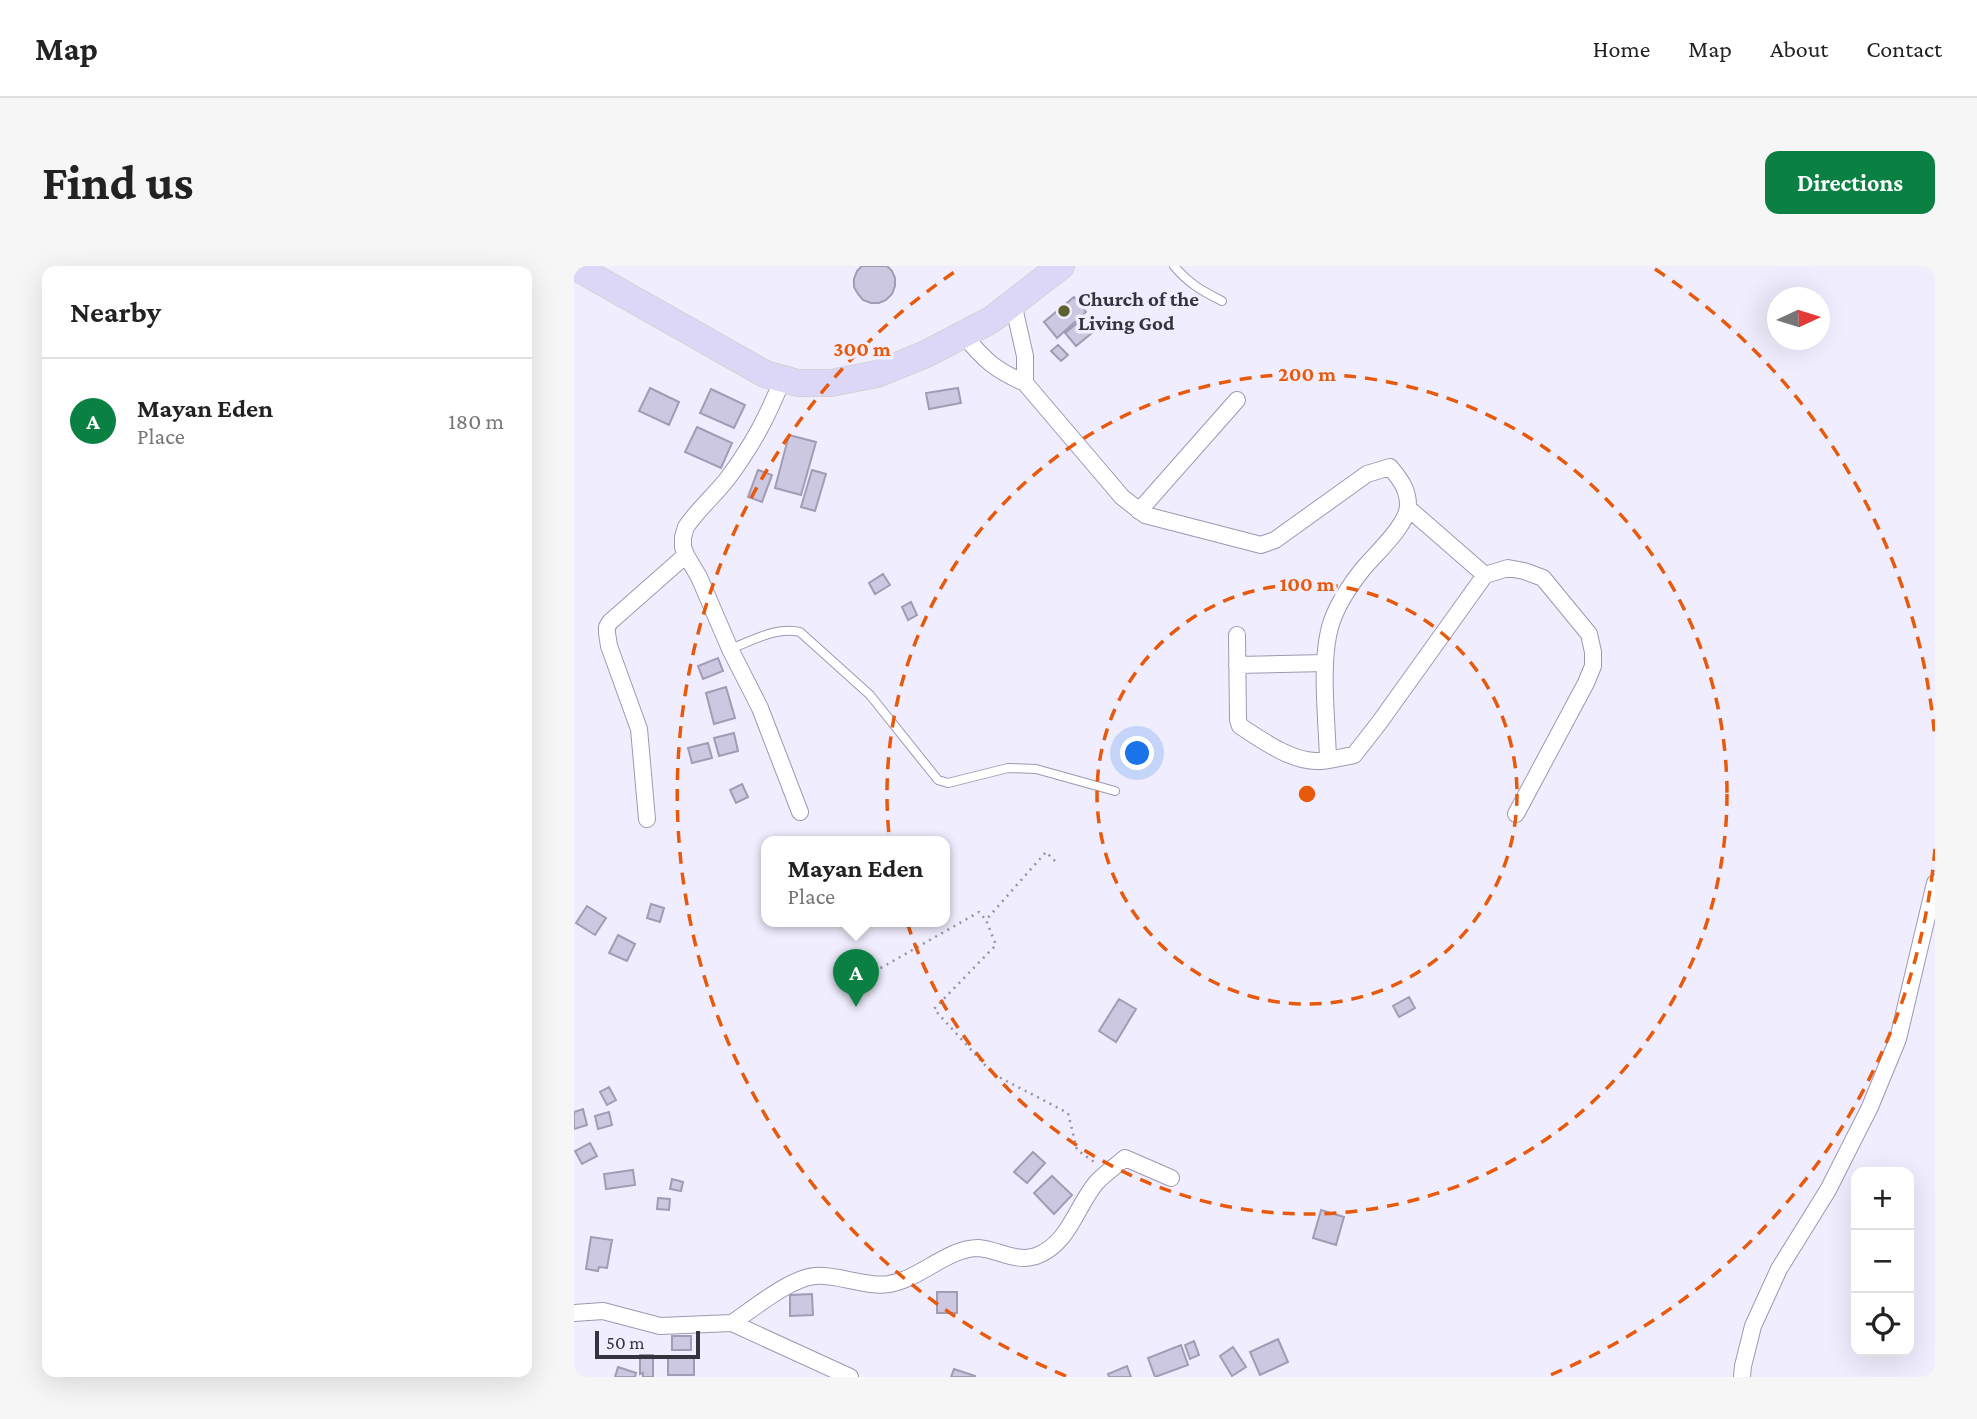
<!DOCTYPE html>
<html lang="en">
<head>
<meta charset="utf-8">
<style>
	body { margin:0; font-family:"Crimson Pro",serif; background:#f6f6f6; color:#222 }
	.controls { position:absolute; right:21px; bottom:21px; display:grid; overflow:hidden; border-radius:14px; box-shadow:0 7px 28px #0002 }
	.controls button { width:63px; height:63px; display:grid; place-items:center; padding:0; border:0; border-bottom:2px solid #e0e0e0; background:#fff; color:#222; font:35px sans-serif }
	.compass { position:absolute; left:1193px; top:21px; width:63px; height:63px; border-radius:50%; background:#fff; box-shadow:0 7px 28px #0002; rotate:86deg }
	.scale { position:absolute; left:21px; bottom:18px; width:105px; box-sizing:border-box; padding-left:7px; border:4px solid #35333d; border-top:0; font-size:19px; line-height:24px; white-space:nowrap; color:#35333d; -webkit-text-stroke:5px #f0eefe; paint-order:stroke }
	.you { position:absolute; left:564px; top:488px; width:24px; height:24px; margin:-18px; border:5px solid #fff; border-radius:50%; background:#1a73e8; box-shadow:0 0 0 10px #1a73e833 }
	.badge { display:grid; place-items:center; width:46px; height:46px; border-radius:50%; background:#0b8043; color:#fff; font-size:23px; font-weight:700 }
	.pin { position:absolute; translate:-50% -58px; filter:drop-shadow(0 2px 4px #0008) }
	.pin::after { content:''; position:absolute; top:37px; width:24px; height:21px; background:inherit; clip-path:polygon(0 0,100% 0,50% 100%) }
	.popup { position:absolute; left:187px; top:570px; width:189px; height:91px; box-sizing:border-box; display:grid; place-content:center; border-radius:14px; background:#fff; filter:drop-shadow(0 2px 5px #0005); font-size:23px; white-space:nowrap; color:#767676 }
	.popup b { font-size:26px; color:#222 }
	.popup::after { content:''; position:absolute; left:50%; top:100%; margin-left:-14px; border:14px solid transparent; border-top-color:#fff }
	.list { margin:0; padding:0; list-style:none }
	h2 { display:flex; justify-content:space-between; align-items:center; height:91px; margin:0; padding:0 28px; font-size:30px }
	h2 small { font-size:23px; font-weight:400; color:#767676 }
	.list li { display:grid; grid-template-columns:46px 1fr auto; gap:21px; align-items:center; box-sizing:border-box; height:126px; padding:0 28px; border-top:2px solid #e0e0e0 }
	.list b { display:block; font-size:26px; white-space:nowrap }
	.list p { margin:0; font-size:23px; white-space:nowrap; color:#767676 }
	.list em { font-size:23px; font-style:normal; color:#767676 }
	.icon { flex:none; width:38px; height:38px; fill:none; stroke:currentColor; stroke-width:2; stroke-linecap:round; stroke-linejoin:round }
	.map { position:relative; flex:none; width:1361px; height:1111px; overflow:hidden; border-radius:14px }
	header { display:flex; align-items:center; gap:42px; box-sizing:border-box; height:98px; padding:0 35px; background:#fff; border-bottom:2px solid #e0e0e0 }
	header strong { font-size:33px }
	nav { display:flex; gap:38px; margin-inline-start:auto; font-size:24px }
	.intro { display:flex; align-items:center; justify-content:space-between; box-sizing:border-box; height:168px; padding:0 42px }
	h1 { margin:0; font-size:49px }
	.button { padding:18px 32px; border-radius:14px; background:#0b8043; color:#fff; font-size:24px; font-weight:700 }
	main { display:flex; gap:42px; padding:0 42px }
	aside { flex:1; background:#fff; border-radius:14px; box-shadow:0 7px 28px #0002 }
	.map>svg:first-child { display:block }
</style>
</head>
<body>
<header>
<strong>Map</strong>
<nav><a>Home</a><a>Map</a><a>About</a><a>Contact</a></nav>
</header>
<div class="intro"><h1>Find us</h1><a class="button">Directions</a></div>
<main>
<aside>
<h2>Nearby<small></small></h2>
<ul class="list">
<li><span class="badge">A</span><div><b>Mayan Eden</b><p>Place</p></div><em>180 m</em></li>
</ul>
</aside>
<div class="map">
<svg width="1361" height="1111" viewBox="0 0 1361 1111">
	<rect width="100%" height="100%" fill="#f0eefe"/>
	<path fill="#ccc8e2" stroke="#a09cb5" stroke-width="2" d="M288,0H313L318,5L321,12V20L318,28L312,34L305,37H297L289,34L284,28L280,21V13L283,5Z
		M500,31L512,46L483,72L470,56Z
		M508,53L519,66L502,80L491,67Z
		M484,79L494,89L487,95L477,85Z
		M76,122L105,136L95,159L65,145Z
		M384,122L387,137L355,143L352,127Z
		M137,123L171,139L160,162L126,147Z
		M123,161L158,177L147,202L111,186Z
		M215,169L242,176L227,229L201,222Z
		M184,204L198,209L188,236L174,231Z
		M238,204L252,208L241,245L227,241Z
		M309,308L316,319L301,328L295,317Z
		M337,336L343,349L334,354L328,341Z
		M144,392L149,405L129,413L124,400Z
		M152,421L161,452L140,458L132,427Z
		M160,467L164,485L145,490L140,472Z
		M134,477L138,492L118,497L114,482Z
		M168,518L174,531L162,537L156,524Z
		M77,638L90,642L86,656L73,652Z
		M13,640L32,652L21,669L2,657Z
		M44,669L61,678L53,695L35,687Z
		M835,731L841,742L825,751L819,740Z
		M545,733L562,743L542,776L525,765Z
		M35,821L42,834L33,839L26,826Z
		M9,843L13,859L0,863V846Z
		M35,846L38,859L24,863L21,850Z
		M16,877L23,890L8,898L1,885Z
		M459,886L471,897L453,917L440,906Z
		M59,904L61,919L32,923L30,908Z
		M478,910L498,929L480,948L460,927Z
		M98,913L109,916L107,925L96,923Z
		M84,932L96,933L95,944L83,943Z
		M747,944L770,951L762,979L739,972Z
		M17,971L38,974L33,1002L25,1001L24,1005L12,1003Z
		M363,1026H383V1047H363Z
		M238,1028L239,1049L216,1050V1029Z
		M98,1070H117V1084H98Z
		M704,1073L714,1096L686,1109L676,1086Z
		M620,1075L625,1089L616,1093L611,1079Z
		M607,1079L614,1099L581,1111L574,1092Z
		M659,1081L672,1101L658,1110L646,1090Z
		M66,1089H79V1111H69V1107L66,1108Z
		M94,1090H120V1109H94Z
		M553,1100L557,1111H535L534,1108Z
		M44,1101L62,1107L61,1111H41Z
		M380,1103L401,1110V1111H377Z"/>
	<g fill="none" stroke-linecap="round" stroke-linejoin="round">
		<defs>
			<path id="service" d="M600,0C614,17 628,25 648,35
				M156,383C178,375 203,360 226,366L296,429L364,514L374,517L434,502L462,503L541,525"/>
			<path id="minor" d="M439,37L451,90V117
				M389,68C410,94 421,104 451,117L548,231L571,249L687,279L701,274L793,208L816,201C826,213 834,223 834,239C834,259 801,288 788,304C773,323 758,346 754,370C747,407 753,455 754,494
				M209,112C193,152 179,178 154,212C141,229 124,243 112,261L109,271V281L112,289L125,311L156,383L186,442L226,546
				M834,242L911,309
				M565,245L663,134
				M663,369L664,454L666,460C688,474 715,494 741,495C753,496 767,491 780,489L805,457L911,309L934,302L950,305L969,312L1015,368L1019,386V400L1012,417L942,548
				M663,399L751,397
				M73,553L65,463L35,380L33,367V361L36,356L112,289
				M0,1047L29,1045L86,1060L158,1057L276,1111
				M158,1057C179,1043 216,1012 241,1010C263,1008 294,1022 315,1018C346,1013 374,982 404,982C423,983 442,997 462,990C495,978 502,941 522,917C530,908 542,900 551,892L597,912
				M1168,1111L1169,1100L1179,1060L1205,1003L1254,924L1296,841L1324,773L1361,617"/>
			<path id="primary" d="M0,0L191,108L224,117H257L303,108L352,88L417,54L487,0"/>
		</defs>
		<use href="#service" stroke="#9d98b1" stroke-width="10"/>
		<use href="#minor" stroke="#9d98b1" stroke-width="18"/>
		<use href="#primary" stroke="#d3d2d4" stroke-width="28"/>
		<path stroke="#9694a1" stroke-width="2.5" stroke-dasharray="2 5" stroke-linecap="butt" d="M481,595L472,586L412,654L422,679L360,743L419,808L494,847L503,884L523,898
			M270,723L405,646L412,654"/>
		<use href="#service" stroke="#fff" stroke-width="8"/>
		<use href="#minor" stroke="#fff" stroke-width="16"/>
		<use href="#primary" stroke="#ddd7f7" stroke-width="26"/>
	</g>
	<g fill="none" stroke="#e8590c" stroke-width="3.5" stroke-dasharray="12 9">
		<circle cx="733" cy="528" r="210"/>
		<circle cx="733" cy="528" r="420"/>
		<path d="M1361 583A630 630 0 0 1 974 1110M492 1110A630 630 0 0 1 385 3M1081 3A630 630 0 0 1 1361 473"/>
	</g>
	<circle fill="#5d612f" stroke="#f0eefe" stroke-width="2.5" cx="490" cy="45" r="7"/>
	<g text-anchor="middle" dominant-baseline="central" stroke-width="7" stroke-linejoin="round" paint-order="stroke">
		<g font-size="21" font-weight="bold" fill="#35333d" stroke="#f0eefe" text-anchor="start">
			<text x="504" y="33">Church of the<tspan x="504" dy="24">Living God</tspan></text>
		</g>
	</g>
	<circle cx="733" cy="528" r="10" fill="#e8590c" stroke="#f0eefe" stroke-width="3.5"/>
	<g font-size="21" text-anchor="middle" font-weight="bold" fill="#e8590c" stroke="#f0eefe" stroke-width="7" stroke-linejoin="round" paint-order="stroke">
		<text x="288" y="90">300 m</text>
		<text x="733" y="115">200 m</text>
		<text x="733" y="325">100 m</text>
	</g>
</svg>
<div class="controls">
<button>+</button>
<button>−</button>
<button><svg class="icon" aria-label="locate" viewBox="0 0 24 24"><circle cx="12" cy="12" r="6"/><path d="M12 2v4M12 18v4M2 12h4M18 12h4"/></svg></button>
</div>
<svg class="compass" viewBox="-18 -18 36 36"><path d="M0-13l5 13h-10z" fill="#e53935"/><path d="M0 13l5-13h-10z" fill="#767676"/></svg>
<div class="scale">50 m</div>
<div class="you"></div>
<div class="pin badge" style="left:282px;top:741px">A</div>
<div class="popup"><b>Mayan Eden</b>Place</div>
</div>
</main>
</body>
</html>
